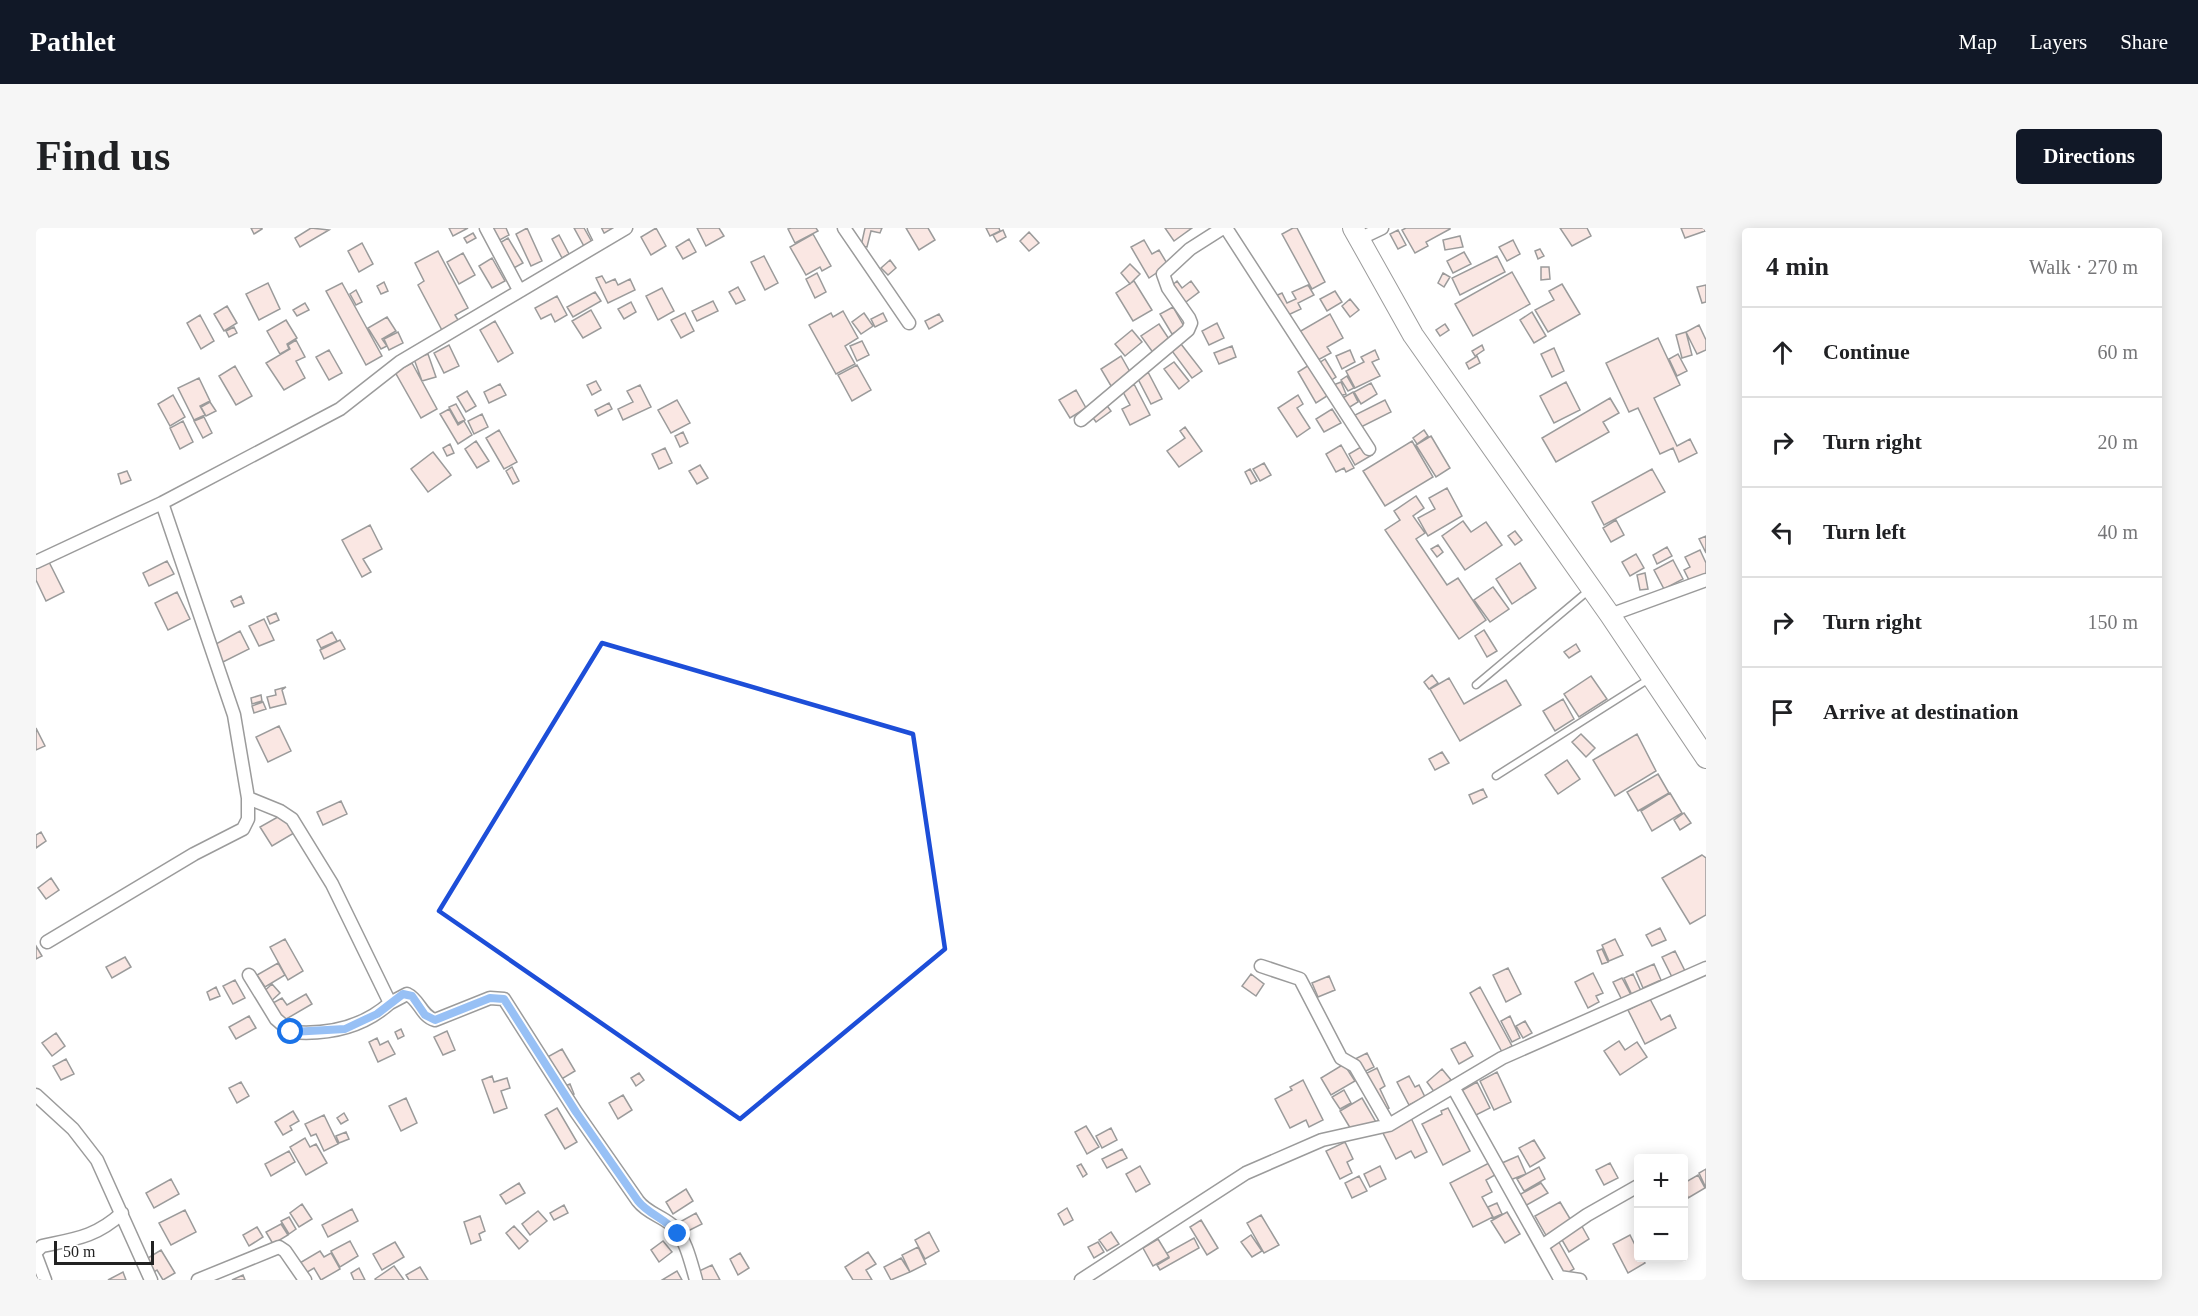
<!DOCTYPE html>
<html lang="en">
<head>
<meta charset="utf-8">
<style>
	body { margin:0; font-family:Georgia,serif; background:#f6f6f6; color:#202124 }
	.controls { position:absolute; right:18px; bottom:18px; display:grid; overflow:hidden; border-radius:6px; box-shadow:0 3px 15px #0003 }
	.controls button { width:54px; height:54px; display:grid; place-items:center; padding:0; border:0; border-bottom:2px solid #e0e0e0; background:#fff; color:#202124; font:30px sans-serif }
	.scale { position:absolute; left:18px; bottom:15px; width:100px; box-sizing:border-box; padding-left:6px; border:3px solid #222; border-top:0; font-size:16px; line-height:21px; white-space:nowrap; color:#222; -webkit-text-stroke:4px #fff; paint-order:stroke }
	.stop { position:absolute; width:18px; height:18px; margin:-14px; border:4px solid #1a73e8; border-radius:50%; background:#fff }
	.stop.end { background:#1a73e8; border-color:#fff; box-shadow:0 2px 6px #0008 }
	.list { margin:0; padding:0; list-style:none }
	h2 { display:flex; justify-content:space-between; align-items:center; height:78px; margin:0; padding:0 24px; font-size:26px }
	h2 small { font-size:20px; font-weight:400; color:#757577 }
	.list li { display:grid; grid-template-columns:39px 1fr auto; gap:18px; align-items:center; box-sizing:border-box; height:90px; padding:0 24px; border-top:2px solid #e0e0e0 }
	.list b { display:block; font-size:22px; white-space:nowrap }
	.list em { font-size:20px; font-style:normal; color:#757577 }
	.icon { flex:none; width:33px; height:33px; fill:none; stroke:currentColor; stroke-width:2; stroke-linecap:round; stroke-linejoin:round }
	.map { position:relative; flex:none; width:1670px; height:1052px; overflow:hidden; border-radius:6px }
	header { display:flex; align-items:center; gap:36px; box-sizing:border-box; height:84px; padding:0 30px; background:#111827; color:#fff }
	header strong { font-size:28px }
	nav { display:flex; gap:33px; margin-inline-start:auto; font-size:21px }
	.intro { display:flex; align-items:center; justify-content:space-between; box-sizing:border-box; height:144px; padding:0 36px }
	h1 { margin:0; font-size:42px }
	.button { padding:15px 27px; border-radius:6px; background:#111827; color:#fff; font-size:21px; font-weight:700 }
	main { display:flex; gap:36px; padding:0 36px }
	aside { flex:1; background:#fff; border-radius:6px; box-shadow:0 3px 15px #0003 }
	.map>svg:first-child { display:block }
</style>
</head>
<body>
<header>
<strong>Pathlet</strong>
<nav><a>Map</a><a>Layers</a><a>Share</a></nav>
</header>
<div class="intro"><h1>Find us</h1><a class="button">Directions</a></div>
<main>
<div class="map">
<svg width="1670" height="1052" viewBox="0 0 1670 1052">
	<rect width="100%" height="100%" fill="#fff"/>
	<path fill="#f3c9c0" stroke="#222" stroke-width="1.5" d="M215,0H226V1L218,6Z
		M275,0L293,2L264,19L259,10Z
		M413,0H432L417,8Z
		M453,0H470L473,7L460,14Z
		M491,0L506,33L495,38L480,6Z
		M538,0H548L557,16L549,20Z
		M563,0H587L569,11Z
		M620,0L630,18L615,27L605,9Z
		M661,0H683L688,8L670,18Z
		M755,0H780L782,3L759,15L752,1Z
		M829,0H846L844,5L835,3L831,19L825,18Z
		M870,0H892L899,12L883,22Z
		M950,0H963L964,3L954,8Z
		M1129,0H1156L1138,13Z
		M1257,0H1261L1289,54L1276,61L1246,6Z
		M1370,0H1414V1L1390,14L1392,18L1379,25L1366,2Z
		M1524,0H1551L1555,8L1536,18Z
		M1645,0H1668L1669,3L1649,10Z
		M967,2L970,9L961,14L957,7Z
		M1362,2L1370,17L1362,21L1354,6Z
		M993,4L1003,15L993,23L984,13Z
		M437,5L440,10L431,15L428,10Z
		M777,6L795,38L786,43L784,39L770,47L754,19Z
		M523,7L533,26L526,30L516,11Z
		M1424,8L1427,19L1409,22L1407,12Z
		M472,10L487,35L476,41L462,16Z
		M653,11L660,24L647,31L640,19Z
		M1108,12L1116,26L1123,22L1132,37L1113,50L1095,19Z
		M1477,12L1484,26L1471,33L1463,19Z
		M326,15L337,36L323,44L312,23Z
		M1504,21L1508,28L1502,31L1499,23Z
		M402,23L432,80L419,87L425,97L408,106L382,57L388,53L379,35Z
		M1428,24L1435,36L1417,45L1411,33Z
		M427,25L439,47L423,56L411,34Z
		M728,28L742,55L729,62L715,34Z
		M1461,28L1469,44L1424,67L1416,50Z
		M456,30L469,53L456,60L443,38Z
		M854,32L860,40L852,47L845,40Z
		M1094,36L1104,46L1094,56L1085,45Z
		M1505,39H1513L1514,51L1505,52Z
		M1476,44L1494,76L1437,108L1419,76Z
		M781,45L790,64L779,70L770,51Z
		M1407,45L1414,49L1408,59L1402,55Z
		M566,48L570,55L579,51L582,57L594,51L599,62L572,75L560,50Z
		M1098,53L1116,82L1097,93L1080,65Z
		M1141,53L1146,60L1155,53L1163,64L1146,77L1133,60Z
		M348,54L352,63L345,66L341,58Z
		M232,55L244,81L223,92L210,66Z
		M306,55L346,128L330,137L290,63Z
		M1526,56L1544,86L1512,104L1499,82L1518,72L1513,63Z
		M1272,57L1278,67L1262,75L1265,81L1250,88L1237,69L1246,65L1251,75L1260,71L1256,64Z
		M1670,57V74L1666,75L1661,59Z
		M702,59L709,72L700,76L693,64Z
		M626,60L638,83L622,92L610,68Z
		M320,62L326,74L320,77L314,66Z
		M1299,63L1306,74L1291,83L1284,71Z
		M559,64L565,73L537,89L531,79Z
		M521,68L531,87L519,94L515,86L505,91L499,80Z
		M1314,71L1323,82L1314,89L1306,78Z
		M677,73L682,83L661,93L656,83Z
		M595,74L600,84L588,91L582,81Z
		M269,75L273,82L261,88L257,82Z
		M191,78L201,95L188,103L178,86Z
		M1137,79L1149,100L1136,106L1124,86Z
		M555,82L565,100L547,110L536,93Z
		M807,83L822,110L809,118L819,136L800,146L773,97L795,85L797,89Z
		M1496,84L1510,108L1498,115L1484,92Z
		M649,85L658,103L645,110L635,92Z
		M828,85L837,98L825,106L816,94Z
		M847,85L851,93L839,99L835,91Z
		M903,86L907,93L893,101L889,93Z
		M1294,86L1307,110L1291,119L1295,125L1280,133L1263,104Z
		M164,87L178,113L165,121L151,95Z
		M351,89L360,103L346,111L351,118L345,121L332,100Z
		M250,92L261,110L251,116L253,121L244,126L231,103Z
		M459,93L477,125L462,134L444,102Z
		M1181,95L1188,110L1173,117L1166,103Z
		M1123,96L1135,114L1118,126L1105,108Z
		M1409,96L1413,102L1404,108L1400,102Z
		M1663,97L1670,112V122L1661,126L1650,104Z
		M198,99L201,105L193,109L190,103Z
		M1096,102L1106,114L1089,128L1079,116Z
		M362,104L367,115L353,122L348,111Z
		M1650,104L1656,127L1646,130L1640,107Z
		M1622,110L1644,157L1618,170L1641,218L1654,211L1661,225L1643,234L1637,220L1624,226L1602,180L1593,184L1570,135Z
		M260,112L269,129L260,133L269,150L248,162L230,135L254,121L252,117Z
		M826,113L833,127L821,133L814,118Z
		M1145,116L1166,143L1156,150L1136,123Z
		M413,117L423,138L408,145L398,125Z
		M1446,117L1448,122L1439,128L1436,123Z
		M1196,118L1200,129L1183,136L1178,125Z
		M1518,120L1528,143L1516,149L1505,126Z
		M293,122L306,145L293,152L280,129Z
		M1314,122L1319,134L1306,141L1300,128Z
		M1339,122L1343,131L1336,134L1344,148L1319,160L1310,143L1328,134L1325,129Z
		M392,126L400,149L386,153L378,131Z
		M1642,126L1651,143L1641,148L1633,131Z
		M1085,128L1098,151L1078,163L1065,141Z
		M1441,128L1444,135L1433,141L1430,135Z
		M1289,131L1300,149L1291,155L1280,137Z
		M1138,134L1153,153L1143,161L1128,141Z
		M376,135L401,181L385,190L359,144Z
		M821,137L835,162L816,173L802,147Z
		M1273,137L1291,168L1280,175L1262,144Z
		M199,138L216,168L200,177L183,148Z
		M1112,144L1126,171L1115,176L1101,149Z
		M1311,148L1318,160L1312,163L1305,152Z
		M163,150L174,173L164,178L169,187L158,192L142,160Z
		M560,153L565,162L556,167L551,157Z
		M1305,154L1310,166L1301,169L1295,158Z
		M1530,154L1544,182L1518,195L1504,168Z
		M1335,155L1341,166L1325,176L1318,164Z
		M464,156L470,167L453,175L448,164Z
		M1098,156L1114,187L1094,197L1086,181L1094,177L1086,162Z
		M604,157L615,179L587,192L582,181L597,174L591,163Z
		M1040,162L1050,180L1034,190L1023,172Z
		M431,163L440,178L430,184L421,169Z
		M1317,164L1322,174L1309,182L1303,172Z
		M137,167L149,189L134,198L122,176Z
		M1262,167L1267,176L1261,180L1274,200L1261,209L1242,180Z
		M1574,170L1583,185L1567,194L1573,204L1520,234L1506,210Z
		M641,172L654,195L635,205L622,182Z
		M1349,172L1355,184L1325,199L1319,187Z
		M174,174L180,183L170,188L165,179Z
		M573,175L576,181L562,188L559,182Z
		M1069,175L1075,183L1060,194L1055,187Z
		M420,176L429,192L422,195L413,179Z
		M413,181L422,197L428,193L436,207L422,216L404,186Z
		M1296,181L1305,195L1288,204L1280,191Z
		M446,186L452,199L438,206L432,193Z
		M168,189L176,205L167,210L158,193Z
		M147,193L157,214L144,221L134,200Z
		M1149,199L1166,223L1143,239L1131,223L1149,210L1144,203Z
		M463,202L481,234L468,241L450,210Z
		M1388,202L1392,208L1381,216L1377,210Z
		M647,204L652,215L644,219L639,208Z
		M1395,208L1414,240L1400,249L1380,217Z
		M440,213L453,233L441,240L429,221Z
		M1376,213L1397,249L1349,278L1327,243Z
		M414,216L418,225L411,228L407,220Z
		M1330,216L1336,227L1319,237L1313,226Z
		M1305,217L1318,240L1310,244L1308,240L1300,244L1290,226Z
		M629,220L636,235L623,241L616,226Z
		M397,224L415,247L392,264L375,241Z
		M1228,235L1235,247L1224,253L1217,241Z
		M664,237L672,250L661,256L653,243Z
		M476,239L483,253L477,256L470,243Z
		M1214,241L1221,253L1215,256L1209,244Z
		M1616,241L1629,264L1568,297L1556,274Z
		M91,243L95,252L85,256L82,246Z
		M1411,260L1426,288L1392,308L1382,290L1399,281L1393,270Z
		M1380,268L1388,280L1377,288L1389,305L1380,311L1411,357L1422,350L1450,392L1423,411L1349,302L1364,292L1358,283Z
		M1580,292L1588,307L1575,314L1567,300Z
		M1427,293L1435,304L1450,294L1466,317L1429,342L1406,308Z
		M334,297L346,321L327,331L335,344L326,349L306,312Z
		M1479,303L1486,312L1479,317L1472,308Z
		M1670,308V325L1663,311Z
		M1402,317L1407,324L1401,329L1395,321Z
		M1631,319L1636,328L1621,336L1617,327Z
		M1664,322L1670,335V347L1654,354L1648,342L1654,339L1649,329Z
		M1600,326L1608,340L1594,348L1586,334Z
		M12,332L28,364L10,373L0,352V338Z
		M1637,332L1647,351L1628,361L1618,342Z
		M131,333L138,346L113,358L107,345Z
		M1484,335L1500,360L1476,376L1460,351Z
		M1609,345L1612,361L1604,362L1601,347Z
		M1457,359L1473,381L1454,394L1438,372Z
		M141,364L154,391L132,402L119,375Z
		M205,368L208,375L198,379L195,373Z
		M240,385L243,392L234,396L231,389Z
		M228,391L238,412L223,418L213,398Z
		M1448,402L1461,423L1451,429L1439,408Z
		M204,403L213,421L187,434L178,417Z
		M296,404L301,413L285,420L281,412Z
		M304,412L309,421L288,431L284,422Z
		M1540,416L1544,423L1533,430L1528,424Z
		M1396,447L1402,455L1393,461L1388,454Z
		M1555,448L1571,471L1543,489L1528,466Z
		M1413,450L1428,476L1470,452L1485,477L1424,513L1394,461Z
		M250,459L246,462L250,476L234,480L231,469L240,467L239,462Z
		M225,467L226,473L216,476L215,470Z
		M1527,471L1538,491L1519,503L1507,483Z
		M227,474L230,481L218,485L216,478Z
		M243,498L255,523L232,534L220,509Z
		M0,500L9,518L0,522Z
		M1545,506L1559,520L1550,529L1536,514Z
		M1601,506L1620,543L1579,568L1557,532Z
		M1406,524L1413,535L1399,542L1393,531Z
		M1531,532L1544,551L1522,566L1509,547Z
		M1622,546L1633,565L1602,583L1591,564Z
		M1447,561L1451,569L1437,576L1433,567Z
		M1634,565L1646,585L1616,603L1605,583Z
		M305,573L311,586L287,597L281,584Z
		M1648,585L1655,595L1644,602L1638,592Z
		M247,586L258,605L236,618L224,599Z
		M5,604L10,613L0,620V607Z
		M1666,627L1670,630V687L1654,696L1626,650Z
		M15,650L23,662L10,671L2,660Z
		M1624,700L1630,712L1616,718L1610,707Z
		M249,711L267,743L252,752L234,719Z
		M1579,711L1587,727L1573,733L1566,717Z
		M0,718L6,728L0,731Z
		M1566,721L1572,734L1566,736L1561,723Z
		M1639,723L1649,743L1636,749L1626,729Z
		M89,729L95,739L76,750L70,739Z
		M242,735L249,747L229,759L221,747Z
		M1618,736L1625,752L1607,760L1600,744Z
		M1472,740L1485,766L1470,774L1457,747Z
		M1557,745L1567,765L1560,768L1563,774L1552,780L1539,754Z
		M1215,746L1228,756L1220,768L1206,758Z
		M1597,746L1605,763L1596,767L1588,750Z
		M1293,748L1299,762L1282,769L1276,755Z
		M1586,750L1595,767L1586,772L1577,754Z
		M199,752L209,770L197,776L187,758Z
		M236,756L244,765L232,776L224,767Z
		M180,759L184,768L174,772L171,764Z
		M1444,759L1476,818L1466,824L1434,765Z
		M270,766L276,776L245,794L235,776L246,770L251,777Z
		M1614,771L1625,792L1634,787L1640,800L1609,816L1592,782Z
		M213,788L220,800L200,811L193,799Z
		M1474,788L1484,810L1476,814L1465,793Z
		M1489,793L1496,805L1487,810L1480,798Z
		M365,801L368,808L362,811L359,804Z
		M411,803L419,822L407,827L398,809Z
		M20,805L29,818L16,828L6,815Z
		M341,810L344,817L352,813L359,826L342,834L333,814Z
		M1583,813L1589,822L1601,814L1611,829L1584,847L1568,823Z
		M1429,814L1437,828L1423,836L1415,821Z
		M526,821L539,843L519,855L506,832Z
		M1331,825L1338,839L1320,848L1313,834Z
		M30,831L38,846L25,852L17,838Z
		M1308,836L1319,853L1295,867L1285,850Z
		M1341,840L1349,858L1344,861L1353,880L1341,885L1323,849Z
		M1406,841L1415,852L1399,865L1391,854Z
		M1461,844L1475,874L1458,882L1444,853Z
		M603,845L608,852L600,858L595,850Z
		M456,848L458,854L471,850L474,860L465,863L471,880L458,885L446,852Z
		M1373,848L1379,859L1383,857L1389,869L1373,877L1361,854Z
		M1267,852L1287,892L1273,899L1270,892L1254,900L1239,871L1256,862L1254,859Z
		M205,854L213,868L201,875L193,860Z
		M1441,854L1454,880L1438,888L1425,863Z
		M534,856L538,866L529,870L524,860Z
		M1308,862L1315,875L1304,881L1296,869Z
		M587,867L596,882L582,891L573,875Z
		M370,870L381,895L365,903L353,878Z
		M1326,870L1340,894L1316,903L1304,883Z
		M521,880L541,914L529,921L509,887Z
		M1412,880L1434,923L1407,937L1386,896L1406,886L1405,883Z
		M257,883L263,893L254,898L256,902L247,907L239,894Z
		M308,885L312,892L305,896L301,890Z
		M288,887L302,916L288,923L280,906L275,908L269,896Z
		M1375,890L1391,924L1379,930L1375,923L1360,931L1346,903Z
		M1050,898L1063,919L1051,926L1039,904Z
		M1075,900L1081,912L1066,920L1060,908Z
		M310,904L313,911L303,915L300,908Z
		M269,910L274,919L280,916L291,935L270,947L254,919Z
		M1498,912L1509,930L1494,939L1483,920Z
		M1309,914L1317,931L1311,934L1316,945L1304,951L1290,923Z
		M1086,921L1091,930L1071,940L1066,931Z
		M253,923L259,934L235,948L229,936Z
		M1482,928L1490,946L1474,952L1466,935Z
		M1453,935L1459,947L1450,952L1456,964L1446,969L1457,989L1437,999L1414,955Z
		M1574,935L1582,950L1568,957L1560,942Z
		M1045,936L1051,946L1047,949L1041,938Z
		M1104,938L1114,956L1100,964L1090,946Z
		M1344,938L1350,951L1334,959L1328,946Z
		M1503,939L1509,951L1488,963L1481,951Z
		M1670,941V960L1663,945Z
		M1662,947L1669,960L1652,970L1648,955Z
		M1323,948L1331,963L1316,970L1309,955Z
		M135,951L143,966L118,980L110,965Z
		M483,955L489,965L470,976L464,967Z
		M1505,955L1512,965L1489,978L1483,967Z
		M650,961L657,973L637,986L630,974Z
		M1524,974L1536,994L1511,1009L1499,988Z
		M1461,975L1466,986L1457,990L1452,979Z
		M266,976L276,991L263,999L254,985Z
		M528,977L532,985L518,992L514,985Z
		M1031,980L1037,992L1028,997L1022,986Z
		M316,981L322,993L292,1009L286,997Z
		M149,982L160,1004L135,1017L123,995Z
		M502,983L511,993L494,1007L486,996Z
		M1471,984L1484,1006L1469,1015L1455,993Z
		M660,985L666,996L648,1005L642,995Z
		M1225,987L1243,1017L1228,1025L1211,995Z
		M444,988L449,1003L443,1006L445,1012L435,1016L428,994Z
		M253,989L260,1001L253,1006L245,993Z
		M1165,992L1182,1020L1171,1027L1154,999Z
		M1543,993L1553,1011L1533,1024L1522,1005Z
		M245,996L252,1007L237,1016L230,1004Z
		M478,998L492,1013L483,1021L470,1005Z
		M221,999L227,1009L213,1018L207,1007Z
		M893,1004L903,1023L889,1031L879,1012Z
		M1075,1004L1083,1016L1071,1023L1063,1012Z
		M1215,1007L1226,1023L1216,1029L1205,1014Z
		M1594,1007L1602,1023V1030H1606L1609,1035L1592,1045L1577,1016Z
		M1520,1009L1538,1041L1524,1049L1508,1023L1516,1019L1512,1013Z
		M1158,1010L1163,1020L1124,1042L1121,1037L1133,1030L1131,1025Z
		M1122,1011L1133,1029L1117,1038L1107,1020Z
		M314,1013L322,1028L304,1039L295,1023Z
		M627,1013L636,1024L623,1034L615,1022Z
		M359,1014L368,1029L346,1042L337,1026Z
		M1062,1014L1068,1024L1058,1030L1052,1019Z
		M882,1019L890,1036L874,1044L866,1027Z
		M125,1022L139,1045L127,1052L121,1042L115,1046L107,1033Z
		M284,1023L288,1029L295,1025L304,1041L285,1052L278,1040L268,1046L262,1036Z
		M832,1024L840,1036L830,1042L836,1052H817L809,1039Z
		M704,1025L713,1040L702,1047L694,1031Z
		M865,1030L874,1044L855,1052L848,1039Z
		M676,1037L684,1052H665L661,1044Z
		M358,1038L368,1052H340L339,1051Z
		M384,1039L392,1052H373L370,1047Z
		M323,1040L329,1052H318L315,1045Z
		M641,1043L646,1052H626Z
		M87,1044L90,1052H72Z
		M207,1047L209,1052H196Z"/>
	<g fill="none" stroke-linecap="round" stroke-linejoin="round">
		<defs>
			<path id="service" d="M1440,457L1552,363
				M1460,548L1613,451"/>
			<path id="minor" d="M450,0L483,62
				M558,0L565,14
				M808,0L873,95
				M1190,0L1333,221
				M1323,11L1346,0
				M1045,192L1152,102L1155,95L1153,90L1132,60L1127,46L1154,21L1187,0
				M126,275L198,487L212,570L244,583L256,591L296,656L354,775L371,766C384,772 385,788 399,792L454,770L468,771L540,884L602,973C611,985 626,988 637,998C650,1011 655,1035 660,1052
				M0,334L126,275L304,181L364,134L590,0
				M1574,387L1670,352
				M11,714L158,626L207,601L212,591V570
				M1225,738L1264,751L1305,830L1319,838L1353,897
				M213,747L240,791L255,804C292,807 326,800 354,775
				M1417,859L1523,1049L1544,1052
				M0,867L37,901L61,932L115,1052
				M1506,1018L1551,987L1602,958
				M0,1024L6,1018C39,1011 60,1009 86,985
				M0,1028L9,1052
				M162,1052L243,1019L249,1023L269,1052
				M1045,1052L1210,945L1286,912L1353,897L1466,830L1670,740"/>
			<path id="primary" d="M1317,0L1377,107L1574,387L1670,530"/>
		</defs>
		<use href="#service" stroke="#222" stroke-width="9"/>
		<use href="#minor" stroke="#222" stroke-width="15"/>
		<use href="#primary" stroke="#222" stroke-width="22"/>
		<use href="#service" stroke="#fff" stroke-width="6"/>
		<use href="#minor" stroke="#fff" stroke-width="12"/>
		<use href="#primary" stroke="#fff" stroke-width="20"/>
	</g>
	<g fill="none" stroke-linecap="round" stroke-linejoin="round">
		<path stroke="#1a73e8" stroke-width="8" d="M255,804L309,801L341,786L367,766L376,768L389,787L399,792L454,770L468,771L540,884L602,973C613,987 631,991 642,1006"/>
	</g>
	<path d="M0 0H1670V1052H0ZM566,415L877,506L909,721L704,891L403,683Z" fill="#fff" fill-opacity=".55" fill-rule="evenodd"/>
	<path fill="none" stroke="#1d4ed8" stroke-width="4.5" stroke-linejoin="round" d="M566,415L877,506L909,721L704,891L403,683Z"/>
</svg>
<div class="controls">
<button>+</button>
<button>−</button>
</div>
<div class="scale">50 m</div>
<div class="stop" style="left:255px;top:804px"></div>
<div class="stop end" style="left:642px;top:1006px"></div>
</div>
<aside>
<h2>4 min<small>Walk · 270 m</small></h2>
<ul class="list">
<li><svg class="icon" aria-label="ahead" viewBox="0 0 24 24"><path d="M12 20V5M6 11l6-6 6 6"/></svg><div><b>Continue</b></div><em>60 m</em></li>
<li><svg class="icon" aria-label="right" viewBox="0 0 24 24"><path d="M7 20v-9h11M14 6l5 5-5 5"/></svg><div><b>Turn right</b></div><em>20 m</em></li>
<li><svg class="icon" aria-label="left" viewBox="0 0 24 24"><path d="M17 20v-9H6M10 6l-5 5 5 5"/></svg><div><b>Turn left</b></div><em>40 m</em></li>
<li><svg class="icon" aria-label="right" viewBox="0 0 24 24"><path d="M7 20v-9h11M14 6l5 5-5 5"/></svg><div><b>Turn right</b></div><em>150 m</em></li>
<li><svg class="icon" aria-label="arrive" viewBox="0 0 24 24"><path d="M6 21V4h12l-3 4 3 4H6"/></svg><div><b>Arrive at destination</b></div></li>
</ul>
</aside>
</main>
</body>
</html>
